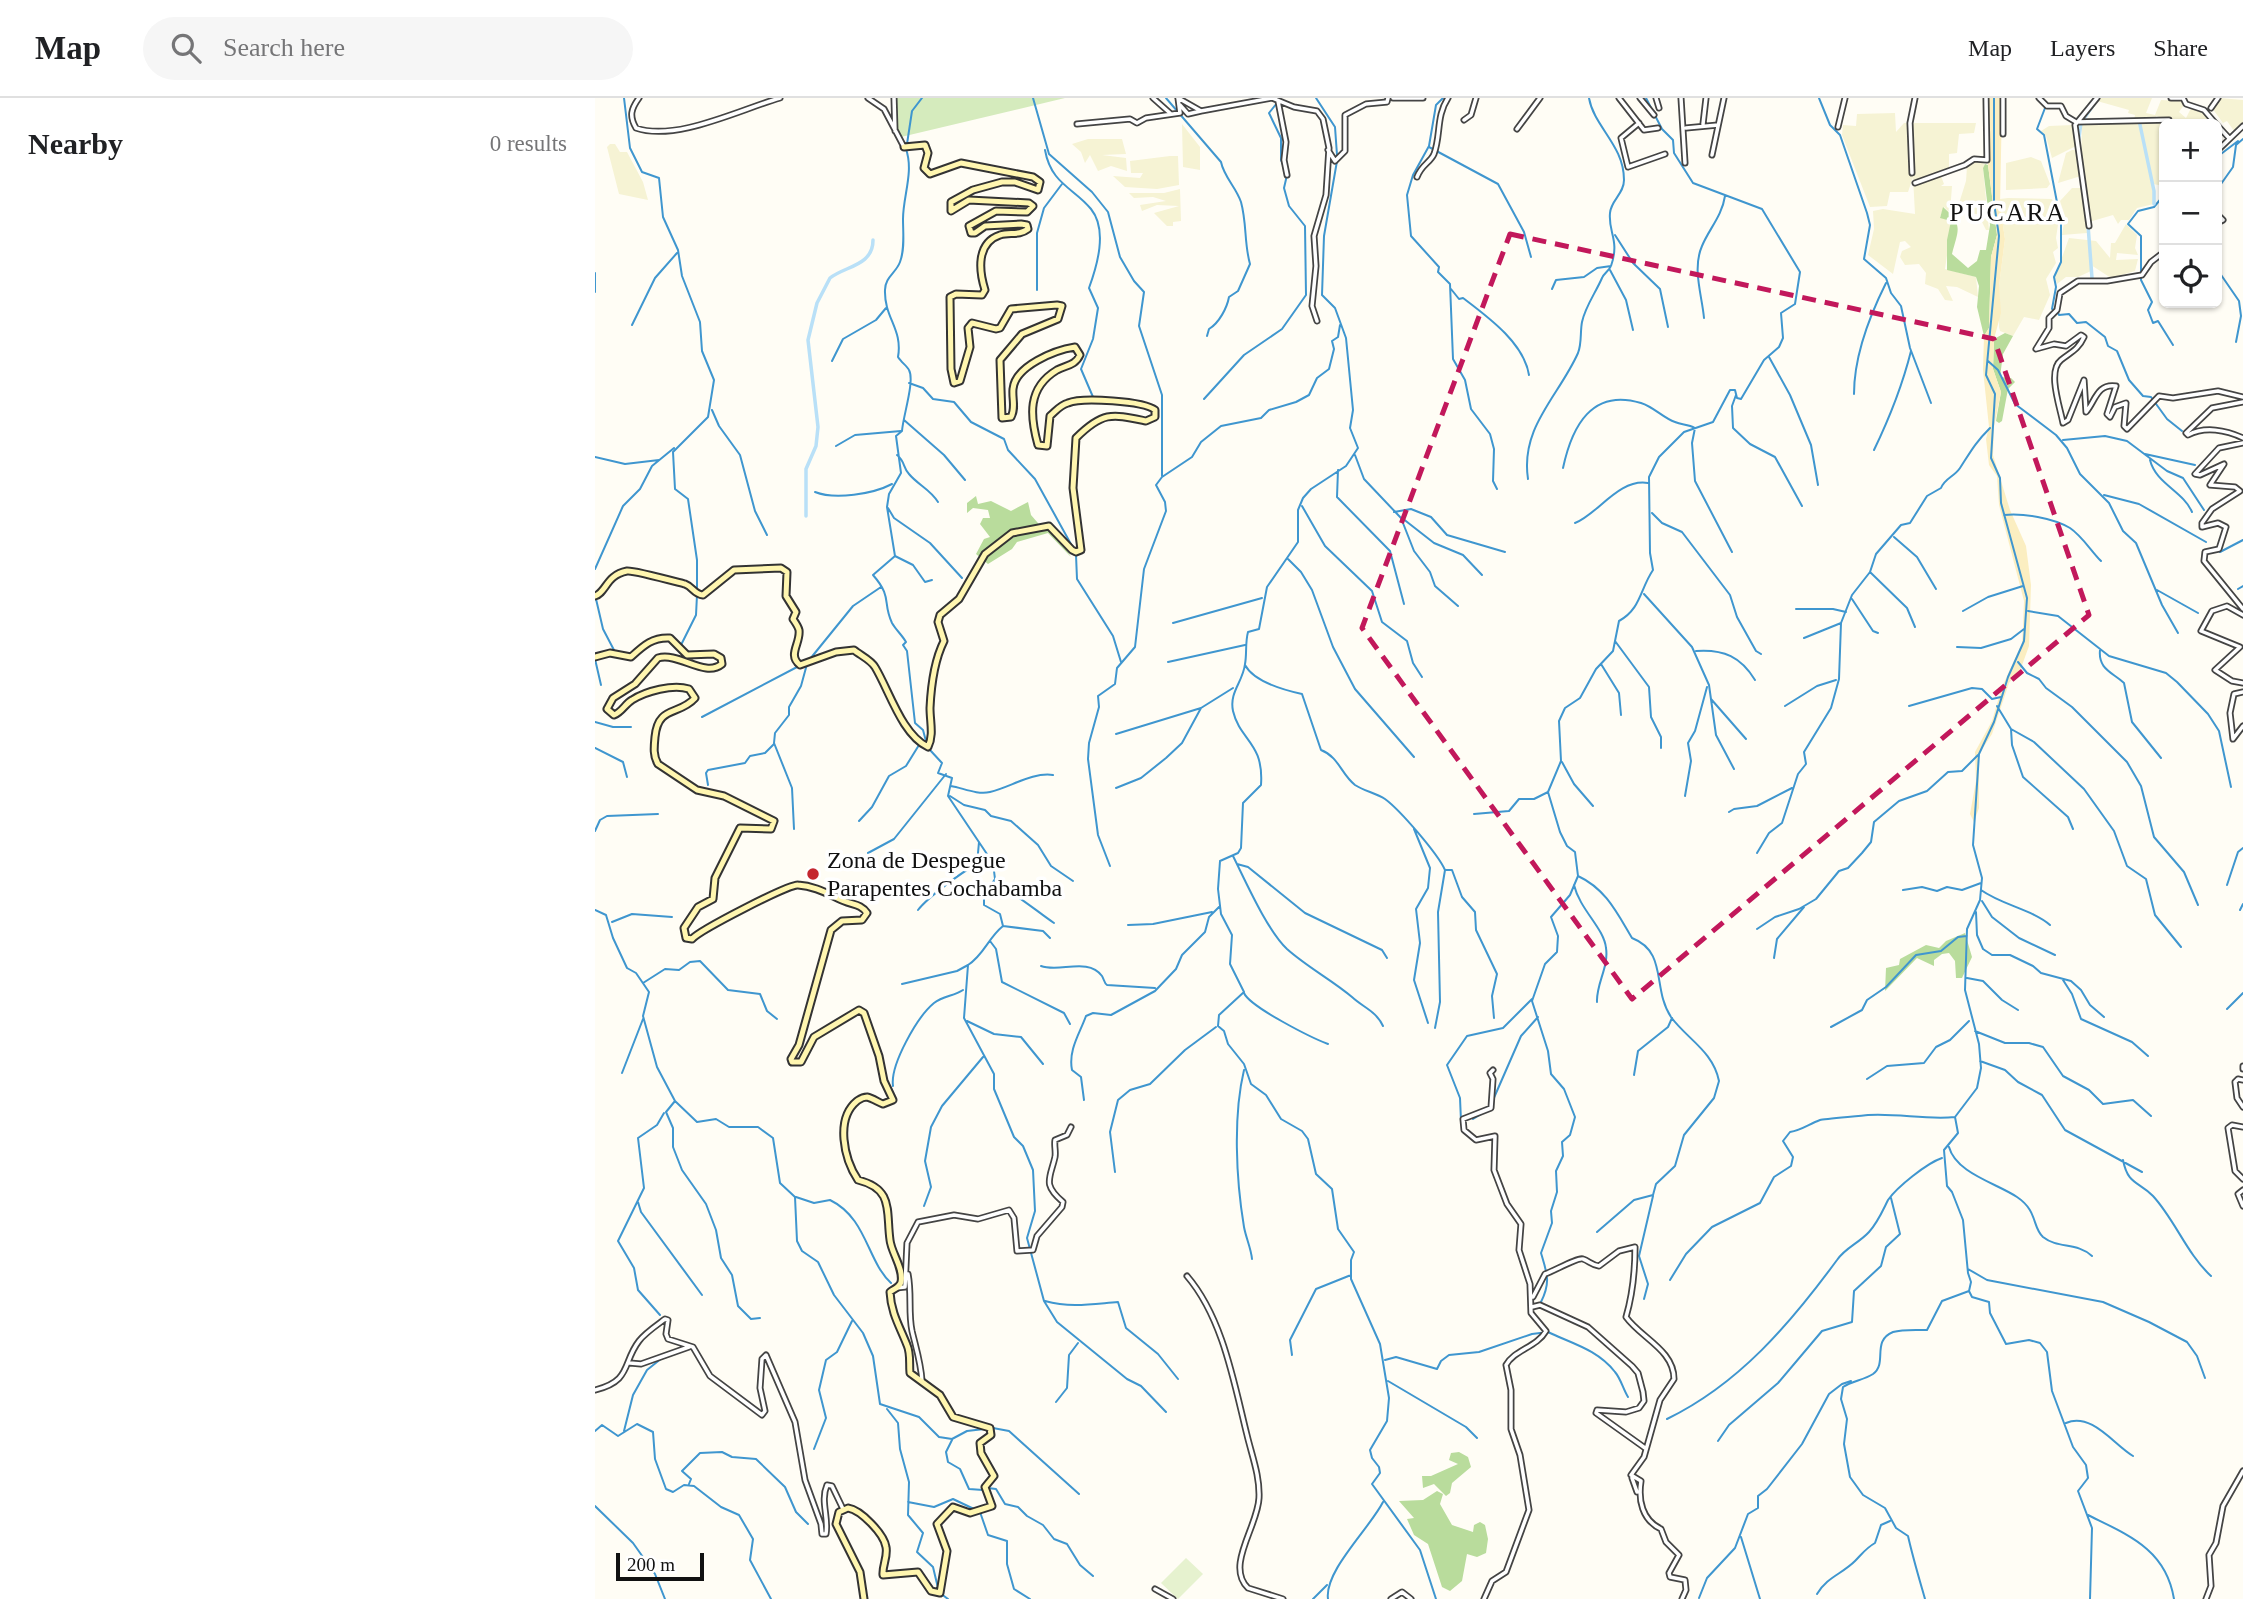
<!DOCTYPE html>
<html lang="en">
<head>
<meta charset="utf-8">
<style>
	body { margin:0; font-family:Georgia,serif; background:#f6f6f6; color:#202124 }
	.controls { position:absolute; right:21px; top:21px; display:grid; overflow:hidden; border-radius:10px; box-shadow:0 2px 5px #0004 }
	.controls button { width:63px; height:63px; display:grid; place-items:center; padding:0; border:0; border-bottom:2px solid #e0e0e0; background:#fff; color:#202124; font:35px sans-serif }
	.scale { position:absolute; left:21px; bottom:18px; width:88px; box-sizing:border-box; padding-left:7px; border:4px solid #111; border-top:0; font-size:19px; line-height:24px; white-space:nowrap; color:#111; -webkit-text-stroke:5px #fff; paint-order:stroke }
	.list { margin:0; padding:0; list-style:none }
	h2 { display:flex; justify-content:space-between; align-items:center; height:91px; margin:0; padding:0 28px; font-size:30px }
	h2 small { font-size:23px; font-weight:400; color:#757577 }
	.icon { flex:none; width:38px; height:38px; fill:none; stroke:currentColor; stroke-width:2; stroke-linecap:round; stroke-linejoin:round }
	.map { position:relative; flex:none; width:1648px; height:1501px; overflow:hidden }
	header { display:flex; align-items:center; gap:42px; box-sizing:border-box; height:98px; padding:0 35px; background:#fff; border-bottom:2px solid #e0e0e0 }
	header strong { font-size:33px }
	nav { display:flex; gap:38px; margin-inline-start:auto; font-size:24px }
	.search { width:490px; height:63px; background:#f6f6f6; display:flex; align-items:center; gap:18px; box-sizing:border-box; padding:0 24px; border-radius:38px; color:#757577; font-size:26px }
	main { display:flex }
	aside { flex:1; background:#fff }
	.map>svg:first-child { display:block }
</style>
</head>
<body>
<header>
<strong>Map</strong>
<div class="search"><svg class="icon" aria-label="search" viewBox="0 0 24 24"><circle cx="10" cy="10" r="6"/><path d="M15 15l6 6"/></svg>Search here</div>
<nav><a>Map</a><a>Layers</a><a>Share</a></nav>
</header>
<main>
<aside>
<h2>Nearby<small>0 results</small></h2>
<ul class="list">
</ul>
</aside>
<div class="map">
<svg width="1648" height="1501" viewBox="0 0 1648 1501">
	<rect width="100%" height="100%" fill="#fffdf5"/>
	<path fill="#f6f3d4" d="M1504,0H1557L1551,15L1560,17L1566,2L1586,3L1589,7L1584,14L1591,20L1596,10L1614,17L1618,26H1582L1561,18L1560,22L1539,21L1540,17L1533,15L1534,12L1502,3Z
		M1624,0L1648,2V27L1639,33L1632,23L1628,25L1617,10Z
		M1300,15L1301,34L1309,25H1381L1379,35L1364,36L1362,55L1354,56V71L1344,73L1349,86L1346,88H1357L1355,115L1349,109L1345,119L1357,123L1350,171L1381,179L1383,199L1362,189L1351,188L1358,203L1350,202L1343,191L1330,186L1331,175L1324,166L1310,167L1305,159L1307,153L1316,149L1310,143L1305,144L1298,176L1273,157L1279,131L1278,113L1288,111L1320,116L1318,79L1313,94H1295L1292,108L1275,109L1247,37L1248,27L1261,28L1262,16Z
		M1543,23L1572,24L1569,26V88L1558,86L1559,106L1542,110L1534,122H1526L1523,126L1518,117L1494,124L1486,66L1487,26Z
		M587,26L605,49V72L588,69Z
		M1478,27L1481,48L1457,60L1451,38L1446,33L1454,28Z
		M493,41H527L531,56L507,57L531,60L532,73L516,68L503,73L495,57L490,65L486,54L477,46Z
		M15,46H20L25,54H32L48,84L53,102L24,96L12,49Z
		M1477,52H1482L1486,78L1463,85L1471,55Z
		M575,58H583L584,87L562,91L530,89L518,78L545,80L548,75H536L535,63Z
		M1436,59L1446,63L1455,86L1452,90L1411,92V65Z
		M1380,62L1390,66L1388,70L1394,132H1391L1383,116L1361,115L1371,83L1372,69Z
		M1477,90H1487L1492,135L1467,137L1470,118L1465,103Z
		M585,91L586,123L578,124V128H572L559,115L584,108L562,107L547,113L545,107L571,103L558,99L539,100L534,95H569Z
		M1413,100L1457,101L1464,120L1461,140L1463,150L1458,154L1461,165L1451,181L1455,197L1444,222L1429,219L1418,238L1405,233L1404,229V188L1410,141L1405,108V101Z
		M1531,126L1542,137L1540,150L1543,157L1522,155L1521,162L1543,161L1540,173L1516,180L1496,167V173L1483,179H1471L1462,186L1460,179L1474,140L1501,143L1515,160L1516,145H1520Z"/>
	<path fill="#d5ebbd" d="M300,0H470L306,39L302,32Z"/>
	<path fill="#b9dc9c" d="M1390,66L1393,67L1402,137L1396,159L1394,230L1389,238L1382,209L1384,188L1381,179L1352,172V142L1356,123L1345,120L1348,109C1369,127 1363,132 1357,156L1373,170L1382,163L1385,152H1391L1395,127L1388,70Z
		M1410,235L1418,238L1408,256L1405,279L1416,280L1420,284L1413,291L1407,323L1404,325L1401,323L1406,294L1398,271L1399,241Z
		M381,398L383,406L396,403L416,413L433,404L436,417L449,432H459L476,459L453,435L422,444L417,451L393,466L381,456L389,441L395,439L385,426L388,420H395L393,412L378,410L372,415V405Z
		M1370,835L1377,859L1367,880H1361L1360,863L1354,855L1347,856L1339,862V868L1322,860L1290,893L1291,870L1304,867L1305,861L1331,847L1344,850L1351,843Z
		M864,1354L873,1359L876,1369L857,1385L855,1395L851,1398L839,1386L828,1390L827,1378H836L863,1366L854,1362L856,1355Z
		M842,1393L848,1396L845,1406L857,1427L878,1434L879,1427L885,1424L890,1427L893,1441L891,1455L882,1459L872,1456L867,1483L855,1493L847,1489L833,1446L819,1437L812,1421L819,1420L804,1403L828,1402Z"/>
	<path fill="#fbeec1" d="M1392,0H1406L1407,5L1405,108L1410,141L1404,188L1406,215L1399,241L1398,271L1406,294L1399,329L1398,357L1415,412L1431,448L1436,487L1434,548L1426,570L1414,585L1397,636L1384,656V710L1379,724L1375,716L1381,683L1380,654L1397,623L1407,589L1427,545L1428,529L1429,503L1404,407L1402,378L1394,367L1391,341L1394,329L1388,272L1389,238L1394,230L1396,159L1402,137L1393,67Z"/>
	<path fill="#e6f2cf" d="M591,1460L608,1476L583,1501L566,1485Z"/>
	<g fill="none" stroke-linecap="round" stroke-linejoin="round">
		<path stroke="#3f96cf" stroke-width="2" d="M29,0L35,50L47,74L64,80L68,119L83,152L87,178L105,224L107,253L119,282L113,319L78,354L80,391L93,401L102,462V492
			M438,0L454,56L497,94L513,114L525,159L539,183L549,194L544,228L567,297V378
			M571,0L626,64C629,79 641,89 646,104C652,126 649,145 655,166L643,193L634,199C632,210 624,225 614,231L612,238
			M721,0L740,29L742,57
			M848,0L841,7L834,48L818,77L812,97L816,138L844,169L843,174L855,186L858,261L870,282L876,311L895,336L899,351L898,383L902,391
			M1224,0L1235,27L1245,37L1272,115L1275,127L1269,161L1291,180L1296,195L1306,208L1315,250L1336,305
			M682,5L674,15L686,40V62L690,72
			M1450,10L1442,31L1449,37L1466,125V164L1459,179L1461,189L1457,211L1462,212L1464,217L1474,216L1482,225L1491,224L1510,239L1513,248L1522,253L1534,282L1548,298L1556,299L1572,321L1587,333
			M312,46L317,13L327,0
			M834,49L903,86L929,134L936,159
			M311,51C319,74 308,98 308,121C308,135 310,151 305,164C301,175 290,179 290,192C289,220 308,231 303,259C306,264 312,268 314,272C320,283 308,318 307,333L301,338L306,375L294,396L292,409L300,458L278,477C298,500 287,504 297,525C301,532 307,537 311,544L308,547L312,553L320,625L328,632L332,647
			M450,52C456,86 479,90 496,111C513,132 502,168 494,190L503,210L498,241L486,271L498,299
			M1622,59L1643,43
			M742,63L729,138L727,197L740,210L751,240L758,312L755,330L763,350L751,368L716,391L708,400L703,412V444L672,489L664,531L653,534C650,545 652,556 650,566C648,584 634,594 638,613C645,643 669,644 666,687L648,705L646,750L643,755L625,763L623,791L626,816L637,837L635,866L649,894L624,917L623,928L629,933L633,946L649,966L656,986L671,997L686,1021L707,1033L713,1041L721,1076L737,1091L743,1131L759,1154L756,1162V1181L785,1246L794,1300L792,1323L775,1352L777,1360L784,1369L785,1375L777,1386L825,1452L841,1501
			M1569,97L1559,109L1543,113L1533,126L1546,138V182L1557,204L1553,212L1558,225L1563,223L1578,247
			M1623,114L1626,86L1638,69L1641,47L1648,41
			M1020,137L1038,165L1065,191L1073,229
			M1622,171L1644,203L1646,218L1641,244
			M1015,172L1031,202L1038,232
			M0,175V194
			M856,191L864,201L868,200C893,219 929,245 934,277
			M957,191L961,182L989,179L1002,170L1016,168
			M442,192V135L449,110L467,86
			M1109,220C1107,197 1097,171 1107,148C1114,131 1127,118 1130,98
			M37,227L60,180L82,155
			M1174,259L1195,297L1216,347L1223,387
			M237,263L248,241L281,222L291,210
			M1393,263L1403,272L1420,306L1461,337L1472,350L1485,376L1514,405L1528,433L1541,445L1567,507L1583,535
			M314,285L328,290L338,301L359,304L376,324L409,341L413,352L440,381L477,448
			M1259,296C1259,258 1274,219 1291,185
			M1141,297L1137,308L1138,330L1155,346L1180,359L1207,408
			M609,301L649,257L687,231L711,197L710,128L694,108L689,90L692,77
			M117,312L124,328L145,357L160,413L172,437
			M309,322L349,357L370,382
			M1468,342L1510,338L1532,343L1572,373L1588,380L1609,412
			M241,348L260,337L306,333
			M1279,352C1293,323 1308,285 1316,253
			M1550,356L1600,367
			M302,357C310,363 308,370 314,376C323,387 335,391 343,404
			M760,357L769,381L806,420L819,453L835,474L840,488L863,508
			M0,359L30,366L64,362
			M1555,362C1561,386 1588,393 1597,414
			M968,370C977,328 997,290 1046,305C1059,309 1068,320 1080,324C1087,327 1093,326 1100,330L1097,345L1100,383L1137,454
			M743,372L742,399L795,453L809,506
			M933,381C925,329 964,298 983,255C987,245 985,234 987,224C990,209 1001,194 1007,180C1009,175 1014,173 1016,168C1025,142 1013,135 1015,115C1016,102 1029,96 1029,82C1029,47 999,29 994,0
			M220,394C240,402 278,396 297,386
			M1509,397L1544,406L1611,444
			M707,408L730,448L777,493L787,524L812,543L818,565L827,579
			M293,410L299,420L335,445L367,480
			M799,414L816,411L836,419L852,437L910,454
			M1057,415L1067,425L1087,434L1135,497L1142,519L1161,553L1166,556
			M1409,417C1428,415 1458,420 1475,430C1487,438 1496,453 1506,463
			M807,420L839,445L868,457L887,477
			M980,425C1002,417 1024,380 1053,385
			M1299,439L1322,459L1341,491
			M1625,454L1648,442
			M481,457L482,481L518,538L526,564
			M300,458L318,467L330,484L337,482
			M693,461L706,474L717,492L738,549L760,591L819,659
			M0,471L28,408L45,391L57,368L79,350
			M1275,474L1312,510L1320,529
			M1643,491L1648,488
			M1562,492L1603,515
			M1049,496L1097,549L1114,587L1121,637L1139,671
			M1,501L8,531L20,554
			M1257,501L1278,533L1283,535
			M1201,511H1238L1251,514
			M1368,513L1393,499L1428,488
			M1433,513L1463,518L1514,558L1571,575L1582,584L1613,616L1624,633L1636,689
			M578,525L667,500
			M1209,540L1246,525
			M1020,543L1054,589L1056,619L1066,639V650
			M86,547L101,517L102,497
			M1362,549L1386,550L1416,541L1429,531
			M1505,552C1503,571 1517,574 1529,585L1537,624L1566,660
			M1101,553C1129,551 1146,559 1160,582
			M0,561L6,587
			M215,561L258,508L286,489
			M573,564L650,547
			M1423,564L1432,575L1444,581L1451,590L1477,609L1532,664L1546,688L1559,739L1589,774L1603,807
			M1006,566L1024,595L1026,617
			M650,567C659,584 689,592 707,596L726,652C744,659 746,676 760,687C769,693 781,695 790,701C805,712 843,756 850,772H857L867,799L880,814L881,832L902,876L897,898L899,920
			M1116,601L1151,641
			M1190,608L1222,588L1241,582
			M1314,608L1377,590L1387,591L1397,601L1406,599
			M1402,608L1416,631L1439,644L1489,691L1519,733L1532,768L1551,781L1560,817L1586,849
			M107,619L204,568
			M0,624L18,629H36
			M1416,631L1417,647L1428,679L1473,719L1478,731
			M521,636L606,610
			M0,650L28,664L32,679
			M335,652L347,665L343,675L357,680L353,698L398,765L400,781L389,797V807L405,816L408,828C393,840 389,857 373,867L369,920L399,976V991L419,1039L428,1048L438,1072L440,1113L432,1140L449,1203L462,1224L532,1281L546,1288L571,1314
			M967,664L979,686L998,708
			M113,687L111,675L113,672L150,665L155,658L170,655L179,646
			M356,688C368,690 382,697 395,694C416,689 437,674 458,677
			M521,690L546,680L571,660L587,645L606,610L638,590
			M355,698L369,707L390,712L396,718L416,723L443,747L456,768L478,783
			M1090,698L1096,663L1093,645L1100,633L1112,589
			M1134,714L1139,711L1162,708L1197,690
			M879,716L914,713L924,701H939L953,694
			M264,723L277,709L294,678L311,668L324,647
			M199,731L197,690L179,645L180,635L194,617V609L206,588L212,566
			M819,731L835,770L833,790L821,811L825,845L819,882L833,925
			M0,733L5,722L12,718L63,716
			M273,755L299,741L351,676
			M1162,755L1174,735L1187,725L1203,676L1211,666L1209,654L1236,610L1244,581L1246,525L1257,497L1275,474L1281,456L1306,427L1315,425L1332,398L1346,390C1350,380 1359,379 1365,370C1376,353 1380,345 1395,330
			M638,758C651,784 672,832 692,851C712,869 737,882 757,899C769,910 781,913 788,928
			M642,766L653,769L710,815L787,852L792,860
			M515,768L503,737L493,661L494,645L504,609L503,598L520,586L522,570L540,549L549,471L571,413L570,404L561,387L567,379L597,359L606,344L626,328L666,320L674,312L701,304L714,297L722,280L734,271L739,251L737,243L743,239L745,227
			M983,778C1011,791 1022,815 1037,840C1073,854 1057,891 1076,919C1092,941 1118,953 1124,983L1119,1000L1089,1037L1080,1068L1061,1086L1058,1097L1039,1102L1002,1134
			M400,783L404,788C418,793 444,815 459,825
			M979,787C985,812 1009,830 1011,850C1014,869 1001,886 1002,904
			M1632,787L1643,754L1648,750
			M1308,792L1327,789L1342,793L1352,789L1367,792L1386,785
			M1386,792C1407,807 1438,812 1455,827
			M1387,803L1397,819L1424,840L1460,857
			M0,812L11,817L18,840L32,870L41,875L54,894L48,918L62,969L80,1003L102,1024L121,1021L134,1029H163L178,1040L185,1085L200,1099L202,1143L207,1153L223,1164L239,1197L268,1235L278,1258L285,1306L324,1319L344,1339L357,1341L372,1333L398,1330L414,1333L484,1396
			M323,812C333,799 367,774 382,766L384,744
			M1645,812L1648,806
			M1381,814L1382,837L1388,851L1397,857H1415L1438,868L1446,875L1476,883L1486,892L1495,907L1509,919
			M17,824L37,816L77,819
			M533,827L558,826L617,814
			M408,828L448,833L455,840
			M1162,831L1180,819L1204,811L1221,801L1244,773L1253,770L1267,755L1276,744L1279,724L1304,703L1332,693L1353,674L1367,673L1383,657
			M395,843L401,851L407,884L469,915L475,926
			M1179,860L1182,841L1209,809
			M446,868C464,875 493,859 507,878C509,881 509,885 512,887L560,890
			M1372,880L1388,883L1407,902L1423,912
			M1468,882L1477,896L1486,921L1537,944L1553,958
			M48,885L70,871L84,872L95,864L105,863L133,892L165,896L172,913L182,921
			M307,886L362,873L373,867
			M649,895C655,909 717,940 733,946
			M1632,911L1648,895
			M372,923L399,936L426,939L448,966
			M1236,929L1267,912L1272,902L1291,889L1321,857L1346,853L1363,839L1372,838
			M840,930L845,904L843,814L850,772
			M1380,933L1410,945H1434L1448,949L1468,978L1494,992L1508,1006L1538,1002L1556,1018
			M1385,963L1410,972L1423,984L1447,997L1470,1032L1547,1074
			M649,972C638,1018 641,1081 649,1129C651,1140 656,1150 657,1161
			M27,975L48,921
			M1039,977L1043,953L1073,929L1077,920
			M1272,981L1292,968L1329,965L1341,949L1355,942L1374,923
			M298,988C295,967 322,919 339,905C348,898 359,898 368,892
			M489,1002L486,979L477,972C473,952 485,935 491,918L498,915L516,917L560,893L581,871L587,857L610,834L614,819L625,808
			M898,1002L926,938L943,919
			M80,1003L71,1014L78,1030V1049L87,1072L111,1106L121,1132L126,1160L137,1177L143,1208L156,1221L165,1220
			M878,1021L888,1015
			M866,1023L865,1000L852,967L872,938L908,930L937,901
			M1354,1049C1361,1075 1401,1085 1422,1099C1443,1113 1437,1129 1448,1139C1463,1151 1482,1144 1497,1158
			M1528,1062C1533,1087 1543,1083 1558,1098C1580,1122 1592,1156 1616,1178
			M520,1074L515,1034L523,1002L535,992L555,986L590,952L621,929
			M201,1099L219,1105L235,1102C272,1120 272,1163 296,1185
			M43,1104L46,1114L107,1197
			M329,1108L336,1089L330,1063L336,1029L347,1008L388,959
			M1373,1171L1392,1182L1508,1204L1554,1224L1592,1244L1602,1258L1610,1280
			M1075,1182L1091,1156L1117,1129L1165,1105L1179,1079L1196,1068L1198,1059L1188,1043L1195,1034C1207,1032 1214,1026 1225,1022C1229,1021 1266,1018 1273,1017C1303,1015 1331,1022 1360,1019
			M1374,1193L1377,1199L1394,1204L1395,1215L1411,1246L1434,1242L1445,1245L1452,1254L1457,1293L1478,1349L1491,1367L1493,1380L1483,1393L1497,1430L1495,1501
			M1049,1201L1053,1186L1044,1158L1058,1098
			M450,1203C476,1210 497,1206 523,1204L531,1230L563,1256L583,1281
			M946,1204C956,1184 952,1175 946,1155L957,1125L956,1113L962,1094L961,1073L968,1058L967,1044L975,1037L980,1019L969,991L956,976L953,953L937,903L950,866L962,854L963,838L956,819L975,797L983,778L980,754L972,748L965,734L953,694L966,663L964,623L970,610L985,600L1001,571L1018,553L1024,523C1046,511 1045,491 1058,472L1055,455L1054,379L1064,359L1089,334L1118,324L1135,292H1140L1142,300L1146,301L1169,262L1184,249L1188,240L1186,215L1200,206L1205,174L1167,111L1098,85L1079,55L1078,42L1067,31L1051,0
			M65,1217L43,1192L39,1170L23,1143L49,1090L43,1040L62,1027L69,1015
			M697,1257L695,1242L721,1191L756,1177
			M790,1262L801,1259L842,1271L846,1263L854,1257L884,1254L937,1236L953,1234C975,1245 1002,1251 1020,1274C1026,1281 1028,1291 1033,1299
			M793,1283L871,1329L882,1340
			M461,1304L472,1290L474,1257L483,1245
			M292,1311L303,1325L305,1351L314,1384L313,1417L328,1435L322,1454L338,1469L343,1490
			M1072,1321C1144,1286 1195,1226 1242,1162C1250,1150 1264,1145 1274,1134C1283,1124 1287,1114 1293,1102C1302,1089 1332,1065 1347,1060
			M1471,1325C1497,1314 1519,1347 1538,1358
			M0,1333L7,1327L23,1338L42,1326L58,1334L60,1361L71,1391L78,1394L89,1387L99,1388L126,1409L144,1417L158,1441L155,1462L176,1501
			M29,1333L38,1297L52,1272L67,1260
			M357,1342L351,1354L353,1364L365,1371L374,1391L388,1392
			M1123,1343L1134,1327L1183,1285L1227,1233L1257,1224L1259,1193L1286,1168L1291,1149L1305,1136L1296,1100
			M219,1351L231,1320L224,1292L231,1262L242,1254L257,1223
			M94,1386L96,1381L87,1373L105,1355L127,1354L137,1359L161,1361L190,1389L201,1414L213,1426
			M393,1390L401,1391L410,1406L423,1409L432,1418L448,1427L459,1441L472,1446L485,1467L498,1478
			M313,1404L339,1409L358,1401L379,1411
			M0,1408L38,1445L60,1476L70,1501
			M385,1414L393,1437L412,1443V1466L419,1491L435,1501
			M1493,1417C1533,1437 1571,1451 1579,1501
			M1146,1439L1165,1501
			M345,1495L353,1501
			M1222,1496C1232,1479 1247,1476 1260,1463C1267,1456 1271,1450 1280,1445L1286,1427L1295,1423
			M1104,1500L1112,1480L1140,1450L1153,1416L1163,1410V1398L1172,1391L1207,1346L1234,1296L1247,1286L1256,1283
			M718,1501L732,1487
			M733,1501C729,1473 775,1430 788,1404
			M1330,1501C1324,1480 1318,1460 1313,1438L1301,1430L1290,1410L1268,1397L1255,1379L1249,1346L1252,1321L1246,1301L1248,1289C1257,1283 1269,1282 1278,1276C1293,1265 1276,1243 1298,1234C1308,1231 1321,1232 1332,1232L1347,1203L1374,1193L1376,1184L1373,1175L1368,1122L1357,1094L1352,1088L1349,1052L1363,1035L1360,1019L1382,990L1386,970L1384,946L1370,892L1372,831L1385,802L1387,780L1378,747L1384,656L1399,624L1413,579L1429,543L1432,500L1406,405L1405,380L1396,360L1400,296L1391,277L1404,138L1399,105V0"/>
		<path stroke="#b9e0f7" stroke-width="3.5" d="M1544,22L1559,93V106
			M1483,46L1486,25L1499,6
			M1493,127L1497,180
			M211,418V371L221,348L223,329L213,242L222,205L235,180C250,168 278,168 278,142"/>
		<defs>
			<path id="street" d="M44,0C36,11 34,18 41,30C81,44 146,11 185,0
				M273,0L289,11L309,49
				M299,0L300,33
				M558,0L576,16
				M583,0L606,13L677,0
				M677,0L699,9L722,13L728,21L734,50L731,97L719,138L721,168L717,208L722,223
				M798,0H828
				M1024,0L1049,32L1063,30
				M1045,0L1059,17
				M1061,0L1064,10
				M1086,0L1090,65
				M1444,0L1452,8H1466L1471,18L1481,24L1574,22
				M1576,0H1587
				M1588,0L1591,6L1609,12L1621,26
				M683,3L691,44L689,62L692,77
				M585,7L593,16L606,13
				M1616,10L1623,0
				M869,22L876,17L881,0
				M1044,25L1026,40L1033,69L1070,56
				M482,26L535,21L542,25L551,20L585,15L583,0
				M1108,26L1111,0
				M1622,27L1634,40
				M1243,29L1250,0
				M1091,30L1123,27
				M922,31L945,0
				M1408,36V0
				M733,52L740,63L750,53V17L771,6L792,4L793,0
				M1622,53L1648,28
				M1117,57L1129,0
				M1317,75L1315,25L1320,0
				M822,79C827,66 835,65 839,56C846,37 841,18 853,0
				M1320,85L1370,67L1379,61L1392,62L1391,0
				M1622,116L1628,122L1622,125
				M1494,128L1480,27L1502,0
				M1569,154L1556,164L1547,177L1512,183H1483L1465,195L1462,212L1454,220V230L1441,251L1459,246L1471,248L1486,237L1489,239C1483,252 1476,254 1466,262C1452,273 1465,309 1468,325L1473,322L1489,282L1491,314C1500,304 1502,285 1521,288L1512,316L1515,319L1520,309L1531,305L1529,328L1532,331L1564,298L1578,300L1623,293L1648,299
				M1648,304L1617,310L1591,335L1593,337C1610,328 1631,332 1648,340
				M1648,345L1624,350L1600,376L1605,377L1629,366L1615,387L1640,389L1645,393L1617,411L1607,425V429L1623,425L1631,429L1624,451L1610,454L1609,463L1648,511
				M1648,517L1632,508L1617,513L1606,533L1645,549L1620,572L1637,583L1648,585
				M1648,594L1639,596L1635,615L1638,641L1648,628
				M1648,968V971
				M1648,982L1643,981L1640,984L1642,1000L1648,1009
				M1648,1029L1637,1027L1633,1030L1640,1073L1648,1081
				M1648,1092L1643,1096L1648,1108
				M313,1176C317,1197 313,1213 317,1233C321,1250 326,1265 327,1283
				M592,1178C628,1220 639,1285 652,1337C657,1358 665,1378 664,1400C663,1428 630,1468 653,1490L688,1501
				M301,1190L310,1189L312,1145L323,1124L359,1117L383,1121L414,1112L419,1120L422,1153L438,1152L442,1138L467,1109L468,1104C447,1086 455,1081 460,1059C461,1053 459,1048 460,1042L472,1037L476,1029
				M938,1199L950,1176C959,1173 983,1159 988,1161C994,1163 997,1167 1004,1168L1024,1153L1040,1149C1040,1174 1038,1195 1031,1219C1046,1240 1079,1252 1079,1281L1065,1302L1049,1359L1036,1377L1046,1383C1043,1402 1047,1422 1066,1431L1071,1444L1084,1457L1074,1475L1075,1479L1090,1482L1091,1492L1087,1501
				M937,1209L945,1207L993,1229L1037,1268L1043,1275L1048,1294L1049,1303L1044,1310L1031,1314L1002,1312L1001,1315L1050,1350
				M35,1265L46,1266L94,1249
				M0,1292C37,1283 27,1265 44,1243C50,1235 62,1227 70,1221L73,1222L71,1236L73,1241L98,1249L115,1278L167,1317L170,1313L165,1290L167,1261L171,1257L200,1324L210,1382L226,1426L227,1436H231C234,1419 225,1403 232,1387L237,1388L248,1411
				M1037,1380L1042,1394
				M560,1491L578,1501
				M796,1501L807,1494L816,1501
				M889,1501L897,1483L911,1474L934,1412L925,1357L916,1331V1292L911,1267C919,1252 942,1249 951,1233L936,1215L935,1186L924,1152L926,1126L912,1106L899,1072L900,1038L881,1042L869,1032L868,1021L896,1010L898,981L895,975L898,972
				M1611,1501L1616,1488L1614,1457L1621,1445L1628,1408L1648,1373"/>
			<path id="secondary" d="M0,498C11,495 11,477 32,473C38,472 82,484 90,486C98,489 99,496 108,497L139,472L186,470L192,474L191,498L201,514L198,521C200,524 203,528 204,532C206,545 192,557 205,567L241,554L259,552C265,557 276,562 280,569C294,592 307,637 333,649C339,637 335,624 335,610C336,589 340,561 349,543L343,524L345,517L364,501L390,456L417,435L454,428L477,452L481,454L486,452L478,390L481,340C508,313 517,316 551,323L560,319V312C549,303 487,299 473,305C465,307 461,313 455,318L452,348L443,347C435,318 432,290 462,272C471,267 480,268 485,257L480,249C460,252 420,268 418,291C417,301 421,310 416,319L407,320L405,262L427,236L463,221L467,208L462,207L416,211L405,230L401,231L377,225L373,230L375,249L365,283L359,285L356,271L355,199L361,196L387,197L390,192C384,173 381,145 405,137C415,134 424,138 433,131L432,127L426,126L390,128L380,135H376L374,128L401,113L432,114L438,108L434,105L374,102L356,113V104L378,92L407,84H420L443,92L445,84L438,79L366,65L335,76L329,70L333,55L330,47L309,49
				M0,559L15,555L36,559C48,548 57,539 75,540L92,557L119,556L126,560L127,566C110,580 84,554 63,560L40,586L18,600L12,611L19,617C27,614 30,606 37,602C51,593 78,586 94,591L100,600C84,618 63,607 60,639C59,649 58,658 63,666L102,692L129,698L179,723L176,731L145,730L120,780L118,801L103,809L89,830L91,840L97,841C105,832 194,786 203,787C220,788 233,796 249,803C258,807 266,806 272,815L267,822L247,823L236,832L204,947L196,961L197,964H206L219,939L264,912L269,915L284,958L289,983L298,1002L288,1006C283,1004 277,1000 272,999C267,999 265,1001 262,1003C240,1021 249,1061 263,1082C299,1091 291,1113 295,1142C296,1154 309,1171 306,1184C305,1189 299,1191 295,1194C296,1215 305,1229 312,1247C316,1256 314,1266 315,1275L345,1297L358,1319L395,1330L396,1337L385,1345L386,1355L399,1378L390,1389L397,1408L375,1415L358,1409L342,1426L352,1453L345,1495L336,1493L323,1474L288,1477C287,1468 293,1459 291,1449C289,1436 266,1412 253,1410L244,1414L241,1426L265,1474L269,1501"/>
		</defs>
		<use href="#street" stroke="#444" stroke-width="7"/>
		<use href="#secondary" stroke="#333" stroke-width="9"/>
		<use href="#street" stroke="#fff" stroke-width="3.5"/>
		<use href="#secondary" stroke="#fff6b0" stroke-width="5"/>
	</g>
	<path fill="none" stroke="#c2185b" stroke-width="5" stroke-dasharray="14 9" stroke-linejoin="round" d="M915,136L1399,241L1494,517L1037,901L767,530Z"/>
	<circle fill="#c4262e" stroke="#fff" stroke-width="2.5" cx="218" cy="776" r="7"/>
	<g text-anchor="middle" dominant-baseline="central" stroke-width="7" stroke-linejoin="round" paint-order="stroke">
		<g font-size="24" fill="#111" stroke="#fff" text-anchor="start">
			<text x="232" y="762">Zona de Despegue<tspan x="232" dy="28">Parapentes Cochabamba</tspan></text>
		</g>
		<g font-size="26" letter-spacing="2" fill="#111" stroke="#fff">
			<text x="1413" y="114">PUCARA</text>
		</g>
	</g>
</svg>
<div class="controls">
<button>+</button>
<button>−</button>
<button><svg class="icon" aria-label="locate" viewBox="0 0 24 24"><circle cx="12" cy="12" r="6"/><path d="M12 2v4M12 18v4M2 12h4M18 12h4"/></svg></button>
</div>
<div class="scale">200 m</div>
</div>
</main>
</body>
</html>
